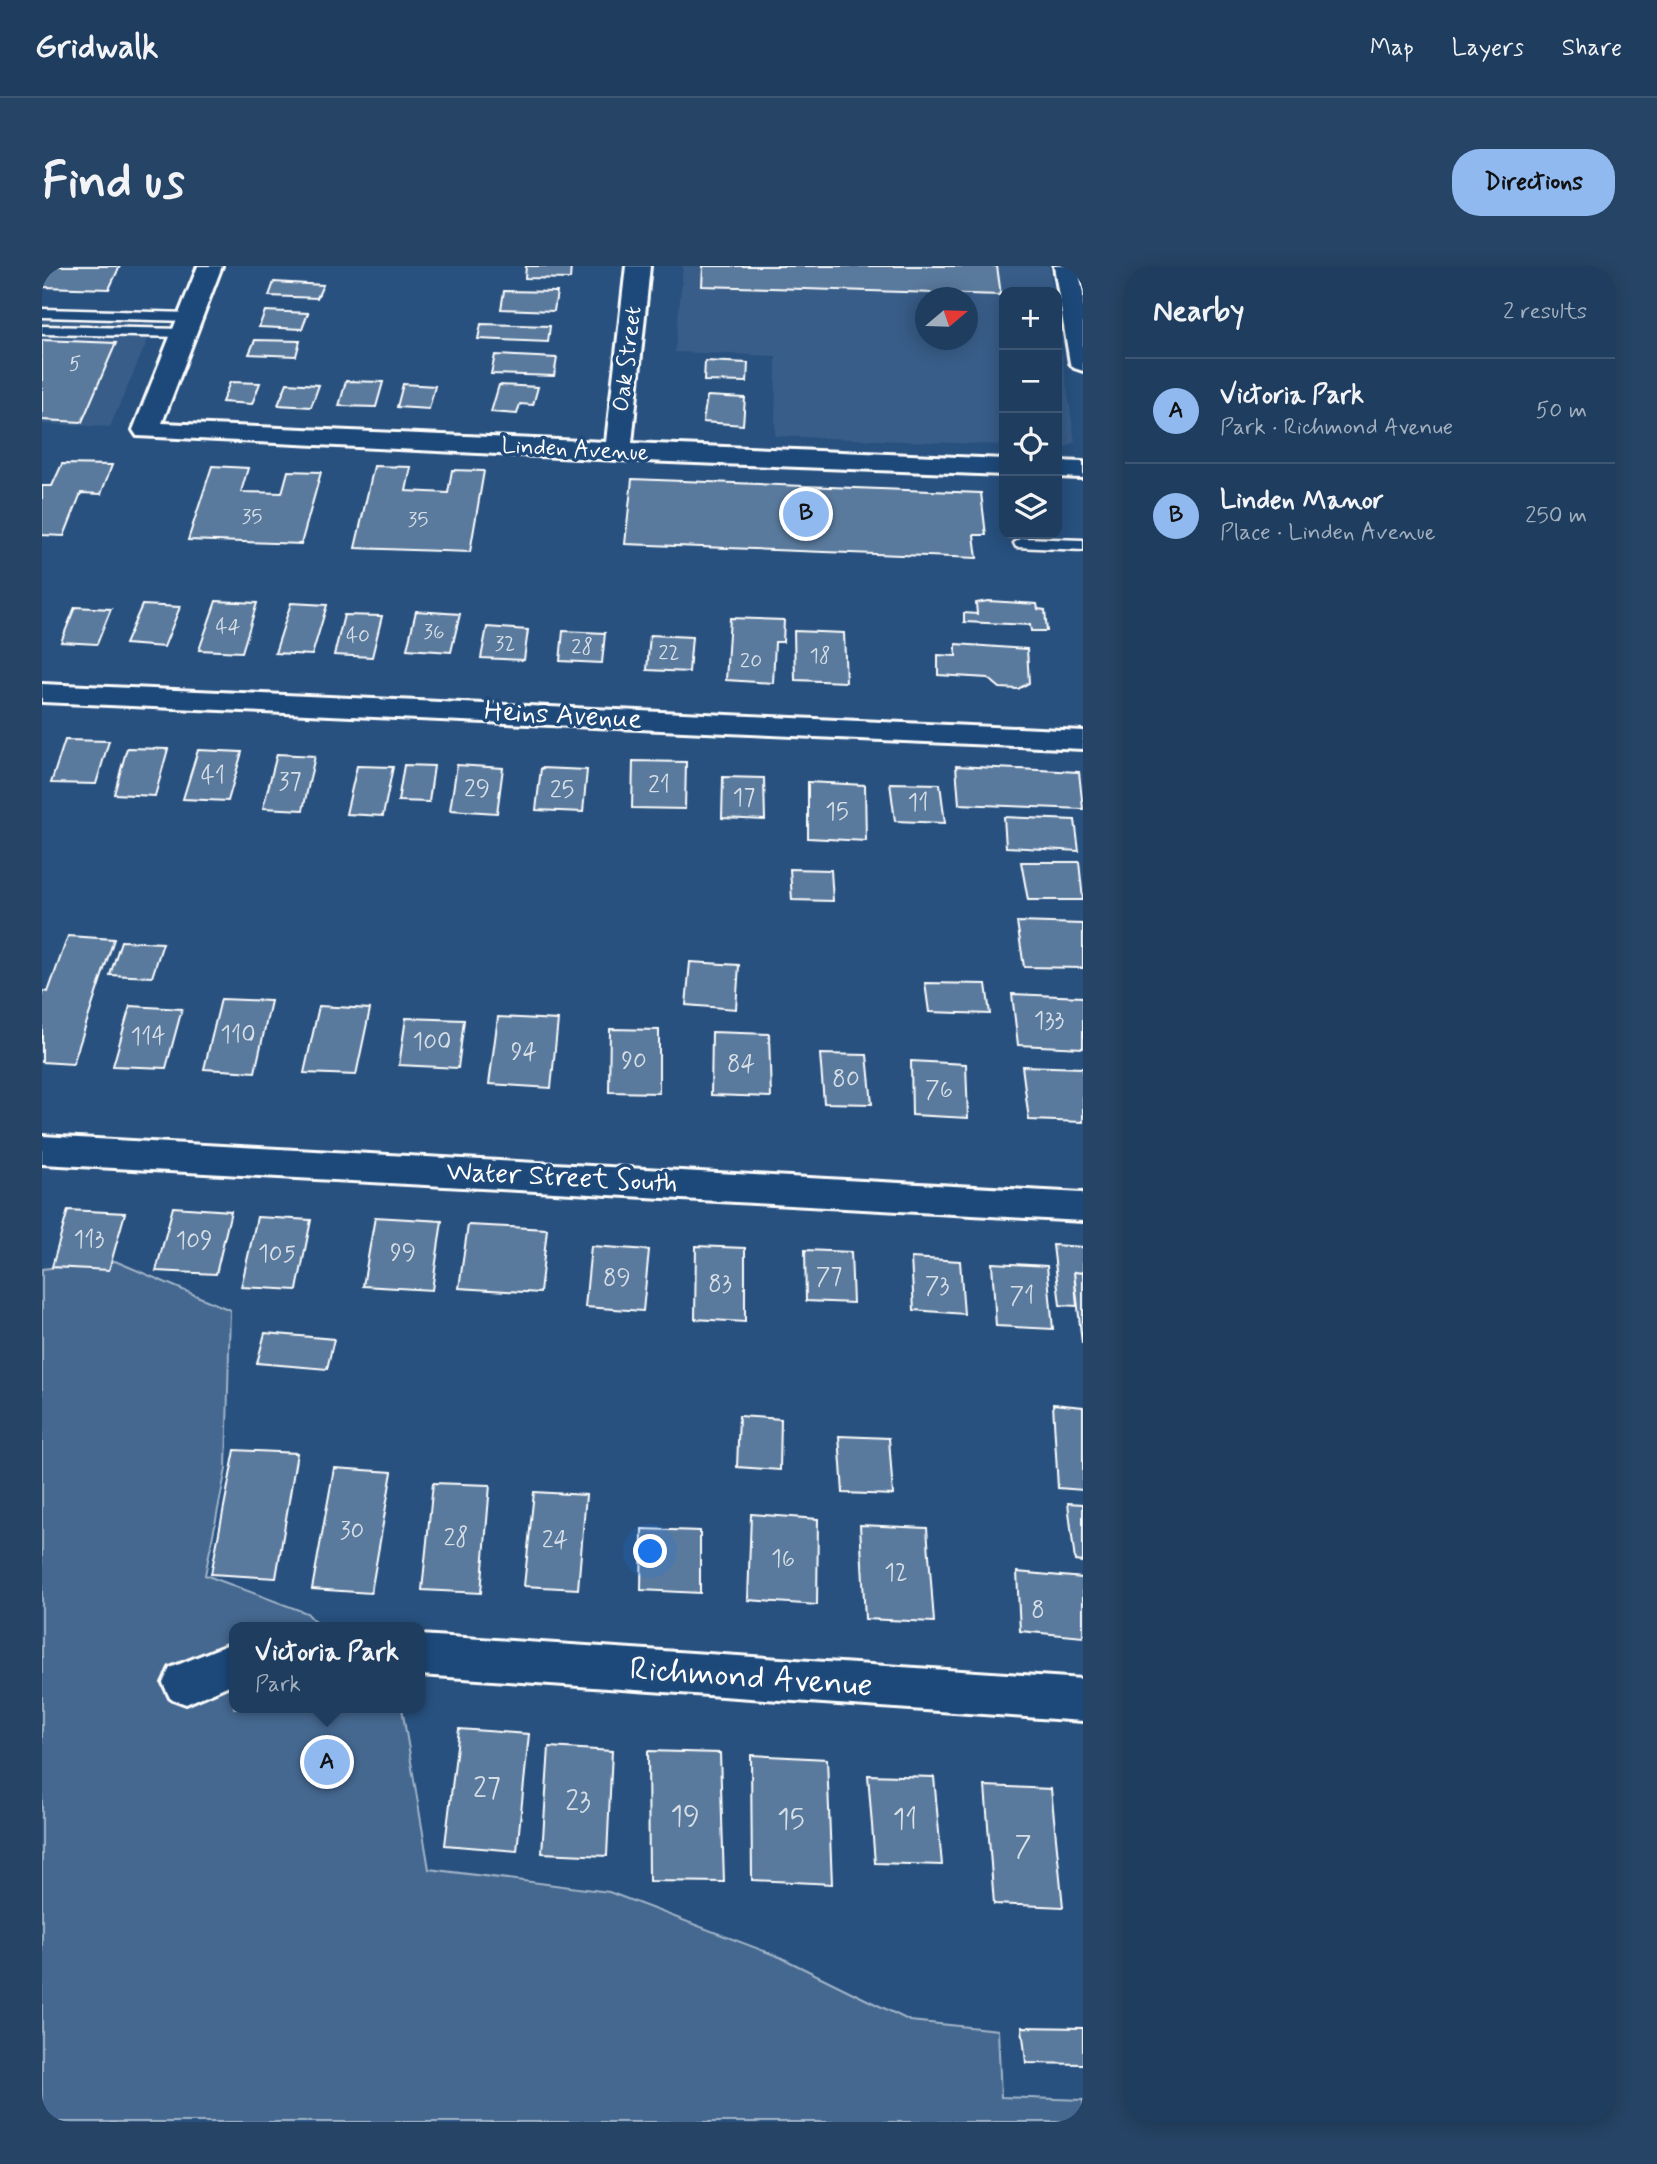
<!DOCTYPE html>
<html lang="en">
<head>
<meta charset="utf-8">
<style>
	body { margin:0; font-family:Mynerve,sans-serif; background:#264465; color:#f1f3f6 }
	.controls { position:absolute; right:21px; top:21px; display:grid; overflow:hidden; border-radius:14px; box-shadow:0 4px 18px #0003 }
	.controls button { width:63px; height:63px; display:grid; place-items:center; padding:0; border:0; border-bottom:2px solid #3c5674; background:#1e3d5f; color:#f1f3f6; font:35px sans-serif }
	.compass { position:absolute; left:873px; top:21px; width:63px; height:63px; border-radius:50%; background:#1e3d5f; box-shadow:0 4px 18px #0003; rotate:71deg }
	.you { position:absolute; left:609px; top:1286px; width:24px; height:24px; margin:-18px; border:5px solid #fff; border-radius:50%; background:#1a73e8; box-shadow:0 0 0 10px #1a73e833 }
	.badge { display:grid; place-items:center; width:46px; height:46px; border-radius:50%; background:#90b9f0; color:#111; font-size:23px; font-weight:700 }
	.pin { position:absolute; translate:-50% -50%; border:4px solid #fff; box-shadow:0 2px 7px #0006 }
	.popup { position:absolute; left:187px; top:1356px; width:196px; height:91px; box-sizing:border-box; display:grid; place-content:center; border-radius:14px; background:#1e3d5f; filter:drop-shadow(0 2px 5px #0005); font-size:23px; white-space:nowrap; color:#a1aebd }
	.popup b { font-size:26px; color:#f1f3f6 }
	.popup::after { content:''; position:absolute; left:50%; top:100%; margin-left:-14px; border:14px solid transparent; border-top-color:#1e3d5f }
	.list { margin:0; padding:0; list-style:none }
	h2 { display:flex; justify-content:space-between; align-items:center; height:91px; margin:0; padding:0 28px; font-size:30px }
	h2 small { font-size:23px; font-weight:400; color:#a1aebd }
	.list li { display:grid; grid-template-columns:46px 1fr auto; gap:21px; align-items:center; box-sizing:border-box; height:105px; padding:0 28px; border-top:2px solid #3c5674 }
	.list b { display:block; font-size:26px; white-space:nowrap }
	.list p { margin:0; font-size:23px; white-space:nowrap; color:#a1aebd }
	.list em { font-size:23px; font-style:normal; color:#a1aebd }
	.icon { flex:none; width:38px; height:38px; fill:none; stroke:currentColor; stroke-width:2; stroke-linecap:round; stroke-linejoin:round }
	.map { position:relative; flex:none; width:1041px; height:1856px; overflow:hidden; border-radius:28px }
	header { display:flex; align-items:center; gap:42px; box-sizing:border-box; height:98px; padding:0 35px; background:#1e3d5f; border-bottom:2px solid #3c5674 }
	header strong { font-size:33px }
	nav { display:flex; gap:38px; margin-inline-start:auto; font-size:24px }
	.intro { display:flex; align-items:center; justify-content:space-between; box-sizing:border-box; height:168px; padding:0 42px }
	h1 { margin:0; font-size:49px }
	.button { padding:18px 32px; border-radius:28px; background:#90b9f0; color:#111; font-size:24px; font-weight:700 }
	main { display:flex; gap:42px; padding:0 42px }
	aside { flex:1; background:#1e3d5f; border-radius:28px; box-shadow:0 4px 18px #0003 }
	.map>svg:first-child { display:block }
</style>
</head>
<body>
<header>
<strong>Gridwalk</strong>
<nav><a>Map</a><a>Layers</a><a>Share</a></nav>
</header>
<div class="intro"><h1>Find us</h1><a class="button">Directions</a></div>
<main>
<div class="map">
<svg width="1041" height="1856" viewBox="0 0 1041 1856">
	<rect width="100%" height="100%" fill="#28517f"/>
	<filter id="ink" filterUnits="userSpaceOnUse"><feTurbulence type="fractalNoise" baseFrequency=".0143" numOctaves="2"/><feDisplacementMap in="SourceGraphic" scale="14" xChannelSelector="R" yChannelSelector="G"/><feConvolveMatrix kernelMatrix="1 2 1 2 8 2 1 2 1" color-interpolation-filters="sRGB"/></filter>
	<g filter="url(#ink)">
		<path fill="#375d88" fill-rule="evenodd" d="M641,0H1007L1011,26H962V179L733,170L734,90L633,86ZM884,32H926V74H884Z
			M0,53L113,57L68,161L0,158Z
			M1015,54L1033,176L1024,181H1015Z"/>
		<path fill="#446890" stroke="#a2b4c8" stroke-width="2" d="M73,995L188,1044L184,1203L163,1309L265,1347L278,1361H192V1442H360L387,1603L567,1626L738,1691L868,1755L956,1764L959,1831L1041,1834V1856H0V1003Z"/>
		<path fill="#5a7a9d" stroke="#fff" stroke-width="2" d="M0,0H78L67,23L0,21Z
			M484,0H529L528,13L483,12Z
			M661,0H955L959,29L660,20Z
			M232,16L281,19L275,32L227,30Z
			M462,25L515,26L512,45L459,43Z
			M223,45L266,47L260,63L217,61Z
			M439,58L508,60L506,76L436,73Z
			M0,74L74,77L40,156L0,154Z
			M213,74L258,75L254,90L207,88Z
			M453,89L515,92L512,110L449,108Z
			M663,95L706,97L705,116L662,115Z
			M304,115L341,116L334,141L297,140Z
			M188,116L218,117L210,138L180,136Z
			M245,117L277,119L269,141L236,139Z
			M361,118L393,120L387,143L355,141Z
			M457,119L496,121L491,139L478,138L475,148L449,146Z
			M665,130L703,132L701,159L661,156Z
			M20,198L70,199L59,228L39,227L22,270L0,269V220H10Z
			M170,200L206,202L199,226L240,227L246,205L279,206L259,278L146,274Z
			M332,200L369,201L364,225L406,227L410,204L442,205L428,286L313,282Z
			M590,213L939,227L944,269H932L935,292L583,278Z
			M174,335L215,337L200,386L157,384Z
			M946,335L995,338L996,343L1003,344L1005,365H989L988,359L922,356V347L935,348L934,337Z
			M249,337L285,339L270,389L233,387Z
			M100,339L138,341L122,381L83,378Z
			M33,341L69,343L55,378L19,376Z
			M374,345L418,348L409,386L365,383Z
			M302,349L340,350L330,391L292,389Z
			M688,352L742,354L741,376H733L731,417L684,414Z
			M445,361L486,364L482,394L439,392Z
			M521,365L563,367L560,397L518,395Z
			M752,365L802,367L804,416L753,414Z
			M608,369L650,371L647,406L605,404Z
			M914,378L985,383L987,417L976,423L958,422L946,412L896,409V389L914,390Z
			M23,474L67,475L54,518L9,517Z
			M85,482L126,483L113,530L72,528Z
			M156,484L200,486L186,535L141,533Z
			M235,488L273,490L261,544L221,542Z
			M591,495L644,496L643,543L590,542Z
			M362,499L392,500L387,536L356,535Z
			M415,499L461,502L455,547L408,544Z
			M315,500L351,501L341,550L304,548Z
			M914,500L1037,506L1041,543L917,538Z
			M499,502L545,504L541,546L494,544Z
			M681,511L722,512L723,554L680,552Z
			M766,516L823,519L824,575L766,572Z
			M848,517L898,518L903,557L853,555Z
			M962,551L1033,554L1037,585L964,581Z
			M979,596H1037L1041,634H986Z
			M748,603L789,604L791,635L750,634Z
			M975,656L1041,658V702L982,701Z
			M26,670L72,673L31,798L0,796V725L6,726Z
			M79,675L121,677L110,711L68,709Z
			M648,696L697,699L694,743L644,739Z
			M883,717L944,718L948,748L887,746Z
			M970,728L1041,731V782L976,779Z
			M179,733L229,735L213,806L162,803Z
			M88,740L140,743L124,802L71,800Z
			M277,740L328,743L314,809L262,807Z
			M456,751L516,754L509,822L447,818Z
			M364,752L422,754L416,802L357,799Z
			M568,763L617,764V827L567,826Z
			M670,766L727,768L729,831L669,829Z
			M778,788L825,789L830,838L782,837Z
			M869,795L924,798L926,852L870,849Z
			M980,800L1041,802V856L987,854Z
			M131,941L189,945L174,1008L114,1005Z
			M26,944L83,947L67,1004L10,1001Z
			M215,951L269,954L255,1024L199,1021Z
			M333,951L400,955L390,1024L321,1020Z
			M426,959L505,963L498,1027L417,1022Z
			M1011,979L1041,981V1007L1032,1006L1035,1040L1018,1039Z
			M549,980L607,984L601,1045L543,1041Z
			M654,980L703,982V1056L653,1053Z
			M763,984L809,986L811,1037L764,1035Z
			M869,992L918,995L922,1048L872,1044Z
			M950,997L1005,1000L1011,1063L954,1060Z
			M1032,1006L1041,1007V1077H1040Z
			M223,1067L292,1073L285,1103L215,1097Z
			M1011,1138L1041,1141V1224L1016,1222Z
			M697,1150L739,1153L738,1204L695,1201Z
			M797,1170L847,1172L851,1229L801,1227Z
			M193,1184L255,1187L234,1312L169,1308Z
			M292,1202L350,1206L329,1327L270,1323Z
			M391,1217L448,1219L439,1327L380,1324Z
			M492,1226L544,1229L536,1323L482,1320Z
			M1026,1237L1041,1238V1296L1033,1295Z
			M709,1248L776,1253L775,1339L706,1334Z
			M818,1259L885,1262L892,1356L823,1353Z
			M600,1263L658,1265V1327L599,1324Z
			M975,1306L1041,1312V1371L978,1365Z
			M417,1463L487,1468L475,1585L403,1579Z
			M507,1481L570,1485L565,1590L500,1587Z
			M606,1485L678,1487L682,1616L607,1615Z
			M709,1489L785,1493L790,1618L710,1614Z
			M826,1509L892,1511L900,1599L833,1597Z
			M943,1520L1009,1523L1021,1641L952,1638Z
			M980,1761L1041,1762V1798L984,1797Z"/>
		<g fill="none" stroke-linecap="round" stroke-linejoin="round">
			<defs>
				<path id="lane" d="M0,43L148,47L155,51L148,55L0,51Z
					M0,60L142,63L149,67L142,71L0,68Z
					M980,272L1041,274V284L974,281L972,277Z"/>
				<path id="street" d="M156,0H180L120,157L564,176L584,0H608L590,177L962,193V209L576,194L95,170L91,164Z
					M1015,195L1041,196V212L1015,211Z
					M0,418L1041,465V483L0,436Z
					M0,870L1041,927V955L0,898Z
					M378,1369L1041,1413V1455L378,1409Z
					M192,1376V1417L144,1438L128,1432L121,1417L128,1402Z"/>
				<path id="secondary" d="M1012,0H1036L1041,28V105L1032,102L1028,97Z"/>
			</defs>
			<use href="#lane" stroke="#fff" stroke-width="5"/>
			<use href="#street" stroke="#fff" stroke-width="6"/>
			<use href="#secondary" stroke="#fff" stroke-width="6"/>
			<use href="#lane" fill="#1f4a7a" fill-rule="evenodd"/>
			<use href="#street" fill="#1f4a7a" fill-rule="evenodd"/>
			<use href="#secondary" fill="#1f4a7a" fill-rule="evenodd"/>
		</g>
	</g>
	<g text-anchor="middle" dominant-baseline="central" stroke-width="7" stroke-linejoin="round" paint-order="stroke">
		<g font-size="21" fill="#d6dee6">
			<text x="33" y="98">5</text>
			<text x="210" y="251">35</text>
			<text x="376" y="254">35</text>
			<text x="186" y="361">44</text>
			<text x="392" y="366">36</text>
			<text x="316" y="370">40</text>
			<text x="463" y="378">32</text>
			<text x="540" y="381">28</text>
			<text x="627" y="387">22</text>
			<text x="778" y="390">18</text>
			<text x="709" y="395">20</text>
		</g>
		<g font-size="23" fill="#fff" stroke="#1f4a7a">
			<text transform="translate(586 93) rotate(-83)">Oak Street</text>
			<text transform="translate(533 184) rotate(3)">Linden Avenue</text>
		</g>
		<g font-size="24" fill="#d6dee6">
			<text x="171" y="510">41</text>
			<text x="248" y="516">37</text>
			<text x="617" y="519">21</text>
			<text x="435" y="523">29</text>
			<text x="520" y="524">25</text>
			<text x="702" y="532">17</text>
			<text x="876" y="537">11</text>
			<text x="795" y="546">15</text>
			<text x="1007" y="755">133</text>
			<text x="196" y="769">110</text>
			<text x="106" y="771">114</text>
			<text x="390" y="776">100</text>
			<text x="482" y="786">94</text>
			<text x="592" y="795">90</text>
			<text x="699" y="798">84</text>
			<text x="804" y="813">80</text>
			<text x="897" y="824">76</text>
			<text x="47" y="974">113</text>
			<text x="152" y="975">109</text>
			<text x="361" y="987">99</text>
			<text x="235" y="988">105</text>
			<text x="787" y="1011">77</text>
			<text x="575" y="1012">89</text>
			<text x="678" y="1018">83</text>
			<text x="895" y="1020">73</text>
			<text x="980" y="1030">71</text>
			<text x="310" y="1265">30</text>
			<text x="414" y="1272">28</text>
			<text x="513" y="1274">24</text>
			<text x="741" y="1293">16</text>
			<text x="854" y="1307">12</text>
			<text x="996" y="1344">8</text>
		</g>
		<g font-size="28" fill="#fff" stroke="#1f4a7a">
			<text transform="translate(521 450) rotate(3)">Heins Avenue</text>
			<text transform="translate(520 912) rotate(3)">Water Street South</text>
		</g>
		<g font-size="28" fill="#d6dee6">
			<text x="445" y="1523">27</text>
			<text x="536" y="1536">23</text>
			<text x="643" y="1551">19</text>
			<text x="749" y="1554">15</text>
			<text x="863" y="1554">11</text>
			<text x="981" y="1581">7</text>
		</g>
		<g font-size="33" fill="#fff" stroke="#1f4a7a">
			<text transform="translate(709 1412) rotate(4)">Richmond Avenue</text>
		</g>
	</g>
</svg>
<div class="controls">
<button>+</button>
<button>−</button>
<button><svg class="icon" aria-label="locate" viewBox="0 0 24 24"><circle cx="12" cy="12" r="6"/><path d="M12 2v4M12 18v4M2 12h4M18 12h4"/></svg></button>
<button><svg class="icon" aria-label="layers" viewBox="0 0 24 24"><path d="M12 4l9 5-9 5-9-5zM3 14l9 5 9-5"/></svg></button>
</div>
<svg class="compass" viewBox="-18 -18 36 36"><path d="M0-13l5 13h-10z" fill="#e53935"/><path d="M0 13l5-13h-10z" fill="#a1aebd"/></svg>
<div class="you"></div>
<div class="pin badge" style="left:285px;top:1496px">A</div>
<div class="popup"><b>Victoria Park</b>Park</div>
<div class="pin badge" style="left:764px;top:248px">B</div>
</div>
<aside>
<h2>Nearby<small>2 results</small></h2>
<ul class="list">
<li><span class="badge">A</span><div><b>Victoria Park</b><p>Park · Richmond Avenue</p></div><em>50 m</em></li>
<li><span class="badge">B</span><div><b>Linden Manor</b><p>Place · Linden Avenue</p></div><em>250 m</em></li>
</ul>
</aside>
</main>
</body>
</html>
